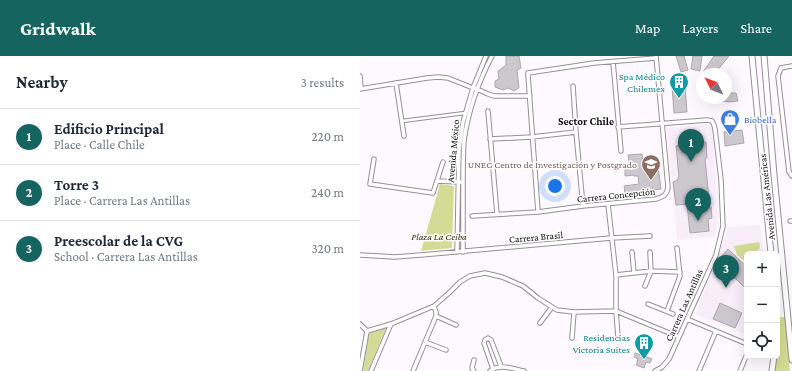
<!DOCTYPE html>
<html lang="en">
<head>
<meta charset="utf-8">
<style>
	body { margin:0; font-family:"Crimson Pro",serif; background:#f2f2f3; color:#1f2937 }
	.controls { position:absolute; right:12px; bottom:12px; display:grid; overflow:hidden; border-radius:6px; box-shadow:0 4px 16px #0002 }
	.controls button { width:36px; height:36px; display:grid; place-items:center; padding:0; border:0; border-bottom:1px solid #e0e1e3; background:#fff; color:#1f2937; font:20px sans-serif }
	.compass { position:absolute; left:336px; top:12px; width:36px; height:36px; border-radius:50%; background:#fff; box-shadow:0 4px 16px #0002; rotate:313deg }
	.you { position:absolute; left:195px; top:130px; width:14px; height:14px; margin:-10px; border:3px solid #fff; border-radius:50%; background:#1a73e8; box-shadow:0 0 0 6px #1a73e833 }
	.badge { display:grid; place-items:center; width:26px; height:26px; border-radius:50%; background:#166460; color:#fff; font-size:13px; font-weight:700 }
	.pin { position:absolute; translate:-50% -33px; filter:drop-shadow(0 1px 2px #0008) }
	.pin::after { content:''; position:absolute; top:21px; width:14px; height:12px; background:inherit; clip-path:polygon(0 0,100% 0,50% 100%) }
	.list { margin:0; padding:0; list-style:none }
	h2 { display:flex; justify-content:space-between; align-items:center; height:52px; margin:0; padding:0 16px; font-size:17px }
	h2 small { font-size:13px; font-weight:400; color:#747a83 }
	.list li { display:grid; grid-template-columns:26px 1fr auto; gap:12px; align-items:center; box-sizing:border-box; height:56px; padding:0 16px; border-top:1px solid #e0e1e3 }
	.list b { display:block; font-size:15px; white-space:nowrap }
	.list p { margin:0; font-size:13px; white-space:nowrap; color:#747a83 }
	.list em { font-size:13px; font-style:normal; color:#747a83 }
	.icon { flex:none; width:22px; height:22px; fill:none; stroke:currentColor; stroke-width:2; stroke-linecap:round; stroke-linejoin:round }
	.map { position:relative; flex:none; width:432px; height:315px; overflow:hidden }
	header { display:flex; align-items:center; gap:24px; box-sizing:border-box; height:56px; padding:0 20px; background:#166460; color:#fff }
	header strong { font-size:19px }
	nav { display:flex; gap:22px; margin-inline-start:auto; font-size:14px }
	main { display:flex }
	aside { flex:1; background:#fff }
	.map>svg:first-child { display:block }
</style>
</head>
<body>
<header>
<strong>Gridwalk</strong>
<nav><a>Map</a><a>Layers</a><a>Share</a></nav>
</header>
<main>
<aside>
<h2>Nearby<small>3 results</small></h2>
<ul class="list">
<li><span class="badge">1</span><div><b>Edificio Principal</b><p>Place · Calle Chile</p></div><em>220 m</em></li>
<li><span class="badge">2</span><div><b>Torre 3</b><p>Place · Carrera Las Antillas</p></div><em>240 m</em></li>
<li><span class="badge">3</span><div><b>Preescolar de la CVG</b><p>School · Carrera Las Antillas</p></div><em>320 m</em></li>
</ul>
</aside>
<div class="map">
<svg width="432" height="315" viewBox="0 0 432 315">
	<rect width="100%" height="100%" fill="#fef9ff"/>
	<path fill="#f9edfa" d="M347,68L352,71L356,123L358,168L354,180L317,184L307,72Z
		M400,169L404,198H387V279L335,258L356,206L368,171Z"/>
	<path fill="#d3dc94" d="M80,128L94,130L92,192L61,195Z
		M399,186L400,192L394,198H387V205L386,206L377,199L374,190Z
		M418,261H425L430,315H414L417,300Z
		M26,272L8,315H3L9,277Z"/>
	<path fill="#cdc7ce" stroke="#ada7ad" d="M146,0H159L161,12L157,14L159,32L154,35L148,32L143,34L135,31V25L139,23L138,15L146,9Z
		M316,0H324L328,14L321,16Z
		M333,0H342L340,15L331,13Z
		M354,0H369L356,16L355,15L352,18H345L343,16Z
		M325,30L327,56L314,57L312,31Z
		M366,37H376L378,45L369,46L357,44L358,42H366Z
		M382,74L384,87L365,90L364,76Z
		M346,86L347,102L345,103L349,142L335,143L336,152L351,151L352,162L348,163L349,175L330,177L327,148L316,149L313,126L316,125L319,121L316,90Z
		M282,98L283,112L290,111L289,100L293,99L295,111L298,110L301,133L265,137L264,130L279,128L278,120H274V119L265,120V113L270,112L268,99Z
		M368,193L387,211V228L384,231L373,220L368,226L357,216L364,209L362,208L365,205L361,201Z
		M360,247L382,257L375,272L353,263Z
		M275,297L292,303L290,307L286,306L284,312L276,309L278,303L274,301Z"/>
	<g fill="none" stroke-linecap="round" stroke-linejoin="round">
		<defs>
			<path id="pedestrian" d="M42,65L105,57"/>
			<path id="minor" d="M253,6L261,95
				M432,10L426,11L421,12L418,20L429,116L432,120
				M0,20L1,33
				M36,27L44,80
				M213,30L216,76L223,150
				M0,33L67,22L78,21L88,22L113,32L117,33L128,38L134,40H170
				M128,55L137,158
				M258,71L347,64L352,65L354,69L355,73L361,124L363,170L356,199L309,303L302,311L295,315
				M130,83L172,81L216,76
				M14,103L10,128L73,137L83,106
				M77,125L100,126
				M248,148L256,219V255L258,281
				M178,156L168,19V17L234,7L296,2
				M112,160L178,156L223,150L296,143C303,141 307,139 308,131L296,0
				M430,165H432
				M97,196L99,94L103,66L113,32L126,0
				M103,196C103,174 103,153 103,131C103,116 103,100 104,85C108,55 118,27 132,0
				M272,196L274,217
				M0,199L35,201L61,199L251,182L290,180
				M256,219L291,215L320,216
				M285,230L291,215L290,196
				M288,248L313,258
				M307,255L320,220L317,192
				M76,260L96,269
				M327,263L387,288
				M180,267L192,251
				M0,268L7,275
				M7,275L31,268L74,250L89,237L100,226L110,220L125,217L142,221L163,230L178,242L197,254L214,256L256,255L319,281
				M212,282L214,256
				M65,286L86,294
				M133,313L124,287L125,284L128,282L131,284L141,310
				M0,315L7,275
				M11,315L31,268
				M53,315L76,260V256L74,250
				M114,315L112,312L114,304
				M130,315C140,307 153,313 164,315
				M339,315L356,275
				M380,315L387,298"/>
			<path id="secondary" d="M392,0L411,198
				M404,0L414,119L432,304
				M412,315L414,300"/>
		</defs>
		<use href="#pedestrian" stroke="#958f96" stroke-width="4.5"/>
		<use href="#minor" stroke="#958f96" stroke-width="5.5"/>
		<use href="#secondary" stroke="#958f96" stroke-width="7"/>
		<use href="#pedestrian" stroke="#fff" stroke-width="2.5"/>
		<use href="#minor" stroke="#fff" stroke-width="3.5"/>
		<use href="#secondary" stroke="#fff" stroke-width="5"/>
	</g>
	<defs>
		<symbol id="building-pin" viewBox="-11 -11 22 30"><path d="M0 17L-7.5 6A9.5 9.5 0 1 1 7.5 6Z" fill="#0f9aa8" stroke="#fff"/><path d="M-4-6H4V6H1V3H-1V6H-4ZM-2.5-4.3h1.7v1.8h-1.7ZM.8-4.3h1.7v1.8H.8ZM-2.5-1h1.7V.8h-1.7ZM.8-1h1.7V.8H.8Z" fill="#fff"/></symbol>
		<symbol id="shop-pin" viewBox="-11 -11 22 30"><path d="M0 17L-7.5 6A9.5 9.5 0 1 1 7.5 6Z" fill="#3f7fe0" stroke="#fff"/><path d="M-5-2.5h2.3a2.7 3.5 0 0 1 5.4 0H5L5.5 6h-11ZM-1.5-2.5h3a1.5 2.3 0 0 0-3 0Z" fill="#fff"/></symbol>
		<symbol id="university-pin" viewBox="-11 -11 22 30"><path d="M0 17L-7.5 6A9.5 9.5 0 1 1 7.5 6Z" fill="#8d6e63" stroke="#fff"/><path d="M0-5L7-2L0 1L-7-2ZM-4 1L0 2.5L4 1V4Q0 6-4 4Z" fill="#fff"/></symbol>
	</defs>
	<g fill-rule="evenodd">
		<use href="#building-pin" x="308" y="15" width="22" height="30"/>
		<use href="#shop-pin" x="359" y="52" width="22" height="30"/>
		<use href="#university-pin" x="280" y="97" width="22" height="30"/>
		<use href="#building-pin" x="273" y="276" width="22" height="30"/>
	</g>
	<g text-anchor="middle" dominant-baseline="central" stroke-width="3" stroke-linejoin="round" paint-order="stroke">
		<g font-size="10" fill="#0d838f" stroke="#fff" text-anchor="end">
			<text x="305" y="20">Spa Médico<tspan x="305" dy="12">Chilemex</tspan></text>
			<text x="270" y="281">Residencias<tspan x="270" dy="12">Victoria Suites</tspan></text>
		</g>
		<g font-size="10" fill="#366cbe" stroke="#fff" text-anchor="start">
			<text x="384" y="63">Biobella</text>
		</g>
		<g font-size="10" fill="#110f11" stroke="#fff">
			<text transform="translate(93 95) rotate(-85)">Avenida México</text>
			<text transform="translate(256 139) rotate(-6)">Carrera Concepción</text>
			<text transform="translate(407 141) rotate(-96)">Avenida Las Américas</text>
			<text transform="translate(176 181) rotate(-5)">Carrera Brasil</text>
			<text transform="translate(324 249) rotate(-66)">Carrera Las Antillas</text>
		</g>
		<g font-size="10" fill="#785e54" stroke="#fff" text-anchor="end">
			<text x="277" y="108">UNEG Centro de Investigación y Postgrado</text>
		</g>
		<g font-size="10" font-style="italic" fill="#2b2e08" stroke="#fff">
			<text x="79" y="180">Plaza La Ceiba</text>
		</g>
		<g font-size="11" font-weight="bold" fill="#110f11" stroke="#fff">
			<text x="226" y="65">Sector Chile</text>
		</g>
	</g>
</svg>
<div class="controls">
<button>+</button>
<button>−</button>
<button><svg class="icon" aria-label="locate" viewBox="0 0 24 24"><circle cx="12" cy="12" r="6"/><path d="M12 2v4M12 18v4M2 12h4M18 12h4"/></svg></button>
</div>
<svg class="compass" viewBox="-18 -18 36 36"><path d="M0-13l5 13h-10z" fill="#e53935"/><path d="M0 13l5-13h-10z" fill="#747a83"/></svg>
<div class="you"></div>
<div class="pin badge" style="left:331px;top:106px">1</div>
<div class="pin badge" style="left:338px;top:165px">2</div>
<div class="pin badge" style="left:366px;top:232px">3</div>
</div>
</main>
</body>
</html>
